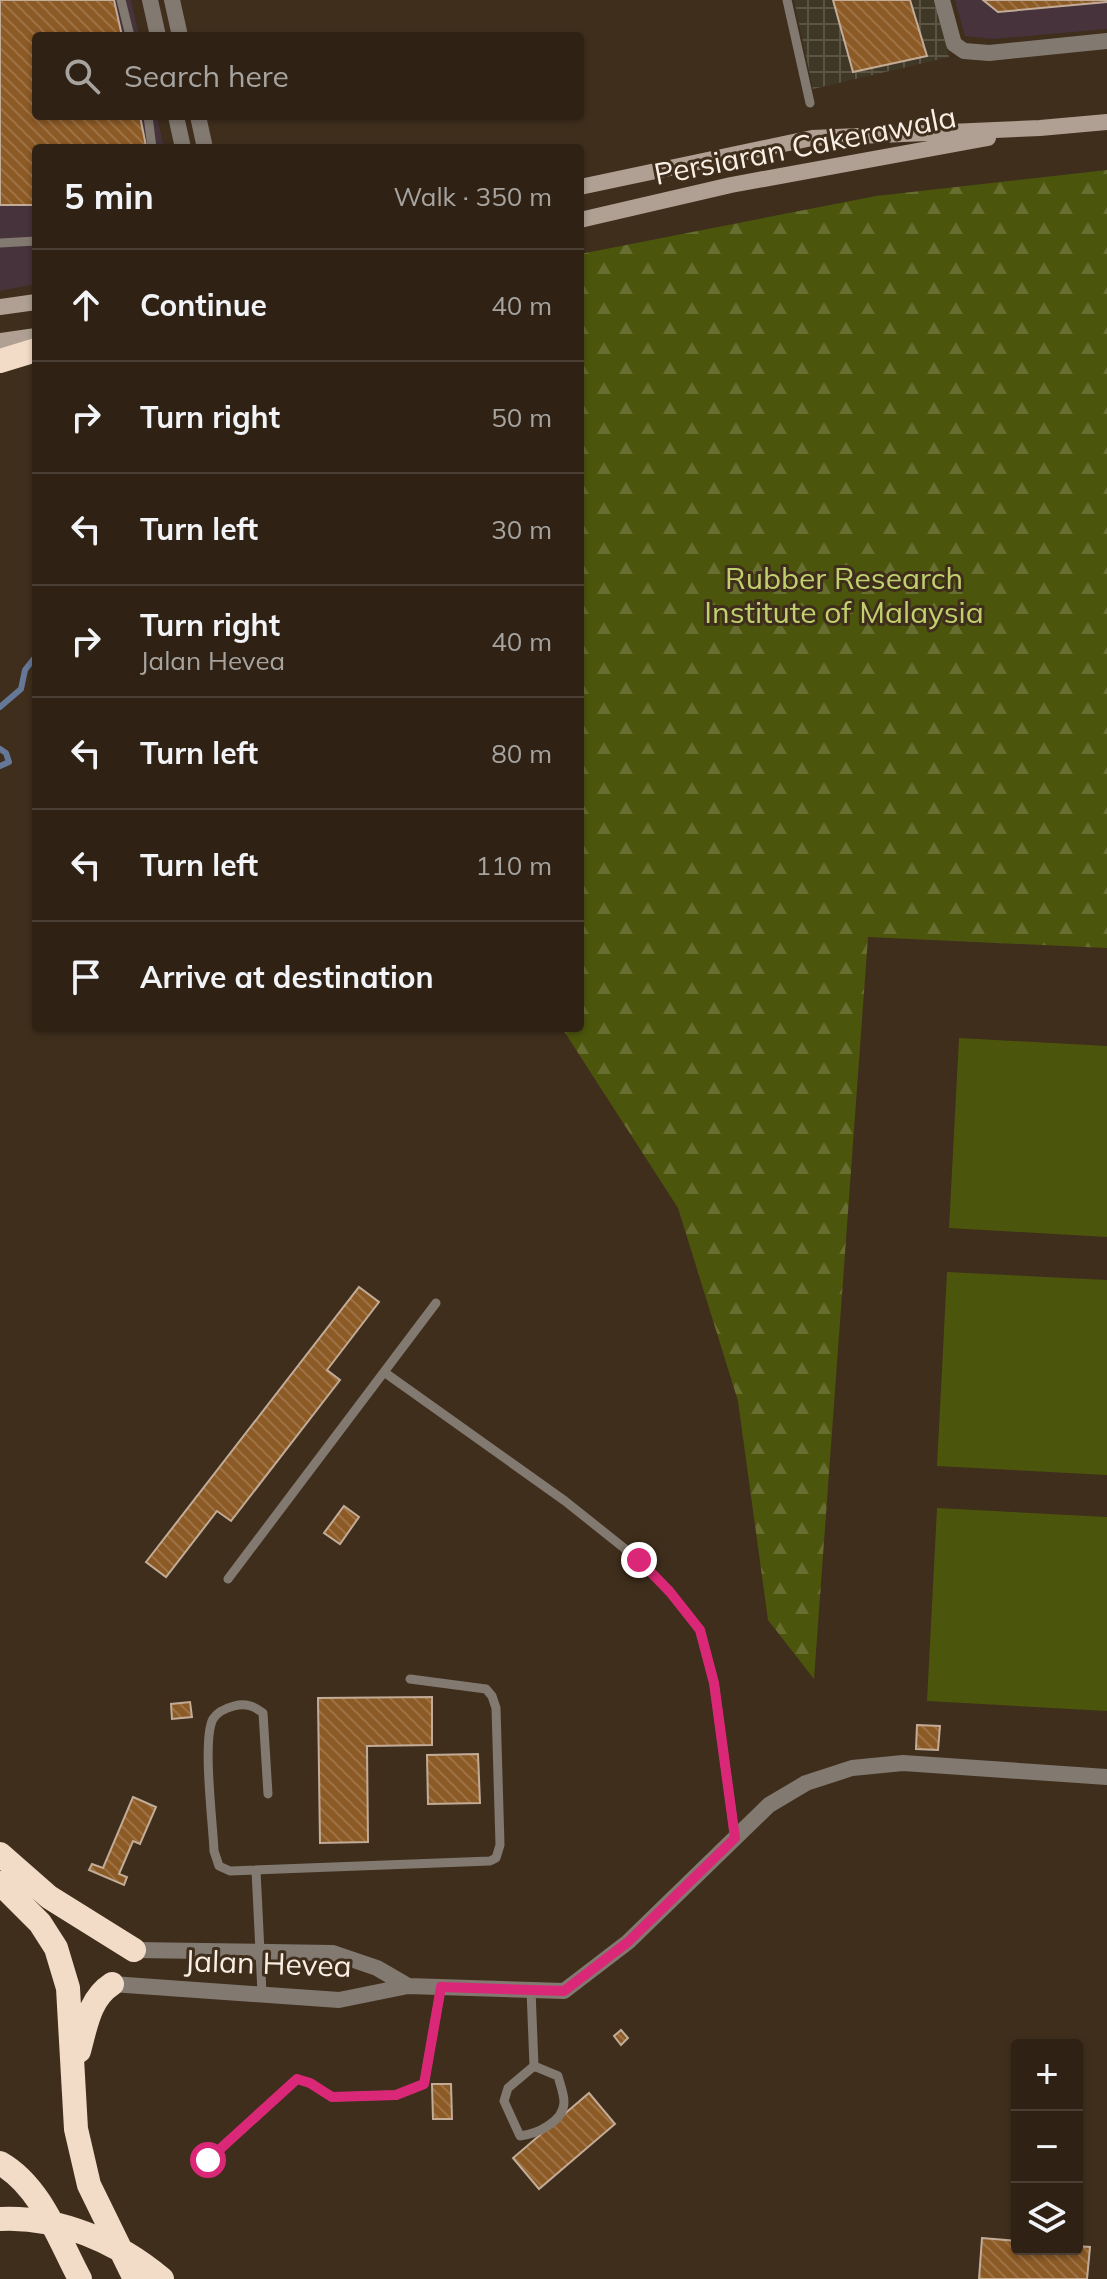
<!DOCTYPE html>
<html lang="en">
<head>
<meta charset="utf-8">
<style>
	body { margin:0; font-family:Mulish,sans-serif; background:#3b2f22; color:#f1f3f6 }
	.controls { position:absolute; right:24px; bottom:24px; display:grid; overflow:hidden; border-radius:8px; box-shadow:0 2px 6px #0004 }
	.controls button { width:72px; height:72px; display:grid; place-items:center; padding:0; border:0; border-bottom:2px solid #4a3f34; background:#2f2215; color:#f1f3f6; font:40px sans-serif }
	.stop { position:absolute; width:24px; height:24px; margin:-18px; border:6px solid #db2777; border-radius:50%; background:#fff }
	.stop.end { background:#db2777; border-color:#fff; box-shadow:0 2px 8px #0008 }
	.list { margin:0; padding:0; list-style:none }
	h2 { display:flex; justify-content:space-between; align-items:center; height:104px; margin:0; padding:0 32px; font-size:34px }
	h2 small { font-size:26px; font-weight:400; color:#a7a4a0 }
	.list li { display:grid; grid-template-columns:52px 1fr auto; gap:24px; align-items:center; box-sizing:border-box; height:112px; padding:0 32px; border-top:2px solid #4a3f34 }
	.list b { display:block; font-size:30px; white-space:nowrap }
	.list p { margin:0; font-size:26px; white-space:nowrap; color:#a7a4a0 }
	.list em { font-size:26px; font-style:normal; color:#a7a4a0 }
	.icon { flex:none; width:44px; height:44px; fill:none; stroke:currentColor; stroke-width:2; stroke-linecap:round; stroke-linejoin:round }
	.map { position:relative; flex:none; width:1107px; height:2279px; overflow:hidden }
	.search { position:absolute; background:#2f2215; box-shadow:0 2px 6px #0004; left:32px; top:32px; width:552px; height:88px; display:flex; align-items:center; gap:20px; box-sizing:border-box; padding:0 28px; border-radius:8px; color:#a7a4a0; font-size:30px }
	.panel { position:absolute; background:#2f2215; box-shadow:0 2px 6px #0004; left:32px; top:144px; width:552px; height:888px; border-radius:8px }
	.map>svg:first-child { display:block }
</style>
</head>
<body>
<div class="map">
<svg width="1107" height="2279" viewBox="0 0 1107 2279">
	<defs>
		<pattern id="industrial-grid" width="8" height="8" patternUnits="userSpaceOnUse" patternTransform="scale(2)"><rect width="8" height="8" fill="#403827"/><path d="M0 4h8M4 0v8" fill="none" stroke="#5c5546"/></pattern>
		<pattern id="forest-firs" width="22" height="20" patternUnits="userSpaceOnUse" patternTransform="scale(2)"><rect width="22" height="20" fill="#4c550c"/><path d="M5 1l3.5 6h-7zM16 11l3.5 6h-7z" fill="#676e2f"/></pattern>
		<pattern id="building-back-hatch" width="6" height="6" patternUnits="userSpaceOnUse" patternTransform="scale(2)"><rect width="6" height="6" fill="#8c5a25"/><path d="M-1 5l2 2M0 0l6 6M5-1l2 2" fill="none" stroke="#9d7244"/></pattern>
	</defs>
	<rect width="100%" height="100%" fill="#3f2e1c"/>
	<path fill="#46333b" d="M0,0H131L139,36H36V116H157L164,148H36V284L0,291Z
		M955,0H1107V29L992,39L965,36Z"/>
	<path fill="url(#industrial-grid)" d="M794,0H934L949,57L813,89Z"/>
	<path fill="#4c550c" d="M959,1038L1107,1046V1237L949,1228Z
		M947,1272L1107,1280V1475L937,1466Z
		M937,1508L1107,1517V1711L927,1701Z"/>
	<path fill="url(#forest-firs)" d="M1107,170V948L868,937L814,1679L768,1620L738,1401L678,1208L562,1028H580V254L876,196Z"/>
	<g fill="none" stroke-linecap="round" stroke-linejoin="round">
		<path stroke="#657898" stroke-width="6" d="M0,707L21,689L25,670L36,656
			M0,749L6,753L9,762L0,766"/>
	</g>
	<path fill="url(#building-back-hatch)" stroke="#c2ac98" stroke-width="2" d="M0,0H114L122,36H36V116H140L146,146L145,148H36V205H0Z
		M833,0H910L927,56L853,72Z
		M983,0H1107V2L998,12Z
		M359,1287L379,1302L327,1370L340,1380L231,1521L217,1511L166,1577L146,1562Z
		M344,1506L359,1517L340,1544L324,1533Z
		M432,1697V1745L367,1746L368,1842L320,1843L318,1698Z
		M190,1702L192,1717L172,1719L171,1704Z
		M917,1725L940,1726L938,1750L916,1749Z
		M478,1754L480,1803L428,1804L427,1755Z
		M133,1797L156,1807L140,1844L133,1841L119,1874L127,1877L124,1885L89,1870L92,1864L103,1868Z
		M621,2030L628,2038L621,2045L614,2036Z
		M432,2084H451L452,2119H433Z
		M589,2093L615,2124L539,2189L513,2158Z
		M982,2238L1017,2241V2249H1077V2246L1090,2247L1087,2279H979Z"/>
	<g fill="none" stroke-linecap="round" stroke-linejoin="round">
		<path stroke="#827970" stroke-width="9" d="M121,0L130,36
			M787,0L810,103
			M148,116L152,148
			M0,243L36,241
			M384,1372L565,1501L639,1560L670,1592L700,1630L714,1683L735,1838
			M228,1579L436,1303
			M268,1794L263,1713C254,1706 246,1703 234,1706C226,1708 218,1711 213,1719C202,1739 213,1824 214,1851L219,1866L230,1871L490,1861L496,1858L500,1845L496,1708L492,1696L486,1689L410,1679
			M256,1870L262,1993
			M531,1990L534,2066
			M534,2066L558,2076C560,2084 564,2094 564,2102C564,2122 536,2134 520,2136L504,2101L508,2088Z
			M208,2160L297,2079L310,2083L332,2097L396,2095L424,2084L441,1987"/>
		<path stroke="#827970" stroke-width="16" d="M150,0L158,36
			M172,0L180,36
			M942,0L954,44L964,51L989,53L1107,41
			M176,116L183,148
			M198,116L205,148
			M134,1950L333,1953L377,1968L408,1986
			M112,1984L339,2000L408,1986L564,1991L628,1942L769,1805L806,1783L852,1768L903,1763L1107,1777"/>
		<path stroke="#afa093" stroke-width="16" d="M580,187L812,138L1040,128L1107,122
			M580,220L731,185L988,138
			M0,307L36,302
			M0,341L36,336"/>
		<path stroke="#f2dbc7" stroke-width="24" d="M0,361L36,350
			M0,1854L49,1897L134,1950
			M0,1883L40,1923L56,1948L68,1988L76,2129L89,2185L135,2279
			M79,2051C86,2026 89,1999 112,1984
			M0,2163C41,2186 59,2240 80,2279
			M0,2219C59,2216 118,2242 162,2279"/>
	</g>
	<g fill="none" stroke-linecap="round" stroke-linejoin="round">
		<path stroke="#db2777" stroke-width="10" d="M208,2160L297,2079L310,2083L332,2097L396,2095L424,2084L441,1987L564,1991L628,1942L735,1838L714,1683L700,1630L670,1592L639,1560"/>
	</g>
	<g text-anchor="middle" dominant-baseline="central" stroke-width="6" stroke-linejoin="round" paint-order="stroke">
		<g font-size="30" fill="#faefe4" stroke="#3f2e1c">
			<text transform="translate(805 145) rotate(-11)">Persiaran Cakerawala</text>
			<text transform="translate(268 1963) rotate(2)">Jalan Hevea</text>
		</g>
		<g font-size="30" fill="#c1d06e" stroke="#3f2e1c">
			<text x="844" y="578">Rubber Research<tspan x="844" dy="34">Institute of Malaysia</tspan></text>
		</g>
	</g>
</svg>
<div class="controls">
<button>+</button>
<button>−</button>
<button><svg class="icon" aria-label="layers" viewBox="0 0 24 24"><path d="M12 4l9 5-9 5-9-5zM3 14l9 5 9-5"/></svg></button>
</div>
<div class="stop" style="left:208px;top:2160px"></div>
<div class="stop end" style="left:639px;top:1560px"></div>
<div class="search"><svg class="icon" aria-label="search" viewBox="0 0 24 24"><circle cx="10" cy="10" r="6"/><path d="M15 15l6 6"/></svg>Search here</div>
<section class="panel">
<h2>5 min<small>Walk · 350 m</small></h2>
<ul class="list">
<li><svg class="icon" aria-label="ahead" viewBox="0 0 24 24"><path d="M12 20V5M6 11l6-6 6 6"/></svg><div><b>Continue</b></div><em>40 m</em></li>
<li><svg class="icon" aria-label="right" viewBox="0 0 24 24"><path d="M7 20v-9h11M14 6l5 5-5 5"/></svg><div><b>Turn right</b></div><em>50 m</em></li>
<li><svg class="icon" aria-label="left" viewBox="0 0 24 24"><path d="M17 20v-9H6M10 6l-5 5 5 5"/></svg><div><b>Turn left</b></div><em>30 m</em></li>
<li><svg class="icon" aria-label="right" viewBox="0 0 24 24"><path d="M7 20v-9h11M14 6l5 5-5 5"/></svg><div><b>Turn right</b><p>Jalan Hevea</p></div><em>40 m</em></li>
<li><svg class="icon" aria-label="left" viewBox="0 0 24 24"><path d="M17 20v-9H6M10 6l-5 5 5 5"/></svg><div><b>Turn left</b></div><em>80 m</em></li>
<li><svg class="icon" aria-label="left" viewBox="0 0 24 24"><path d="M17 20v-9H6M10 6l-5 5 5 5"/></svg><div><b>Turn left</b></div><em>110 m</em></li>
<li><svg class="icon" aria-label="arrive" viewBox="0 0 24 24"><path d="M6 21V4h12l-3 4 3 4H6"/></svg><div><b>Arrive at destination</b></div></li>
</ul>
</section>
</div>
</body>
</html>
